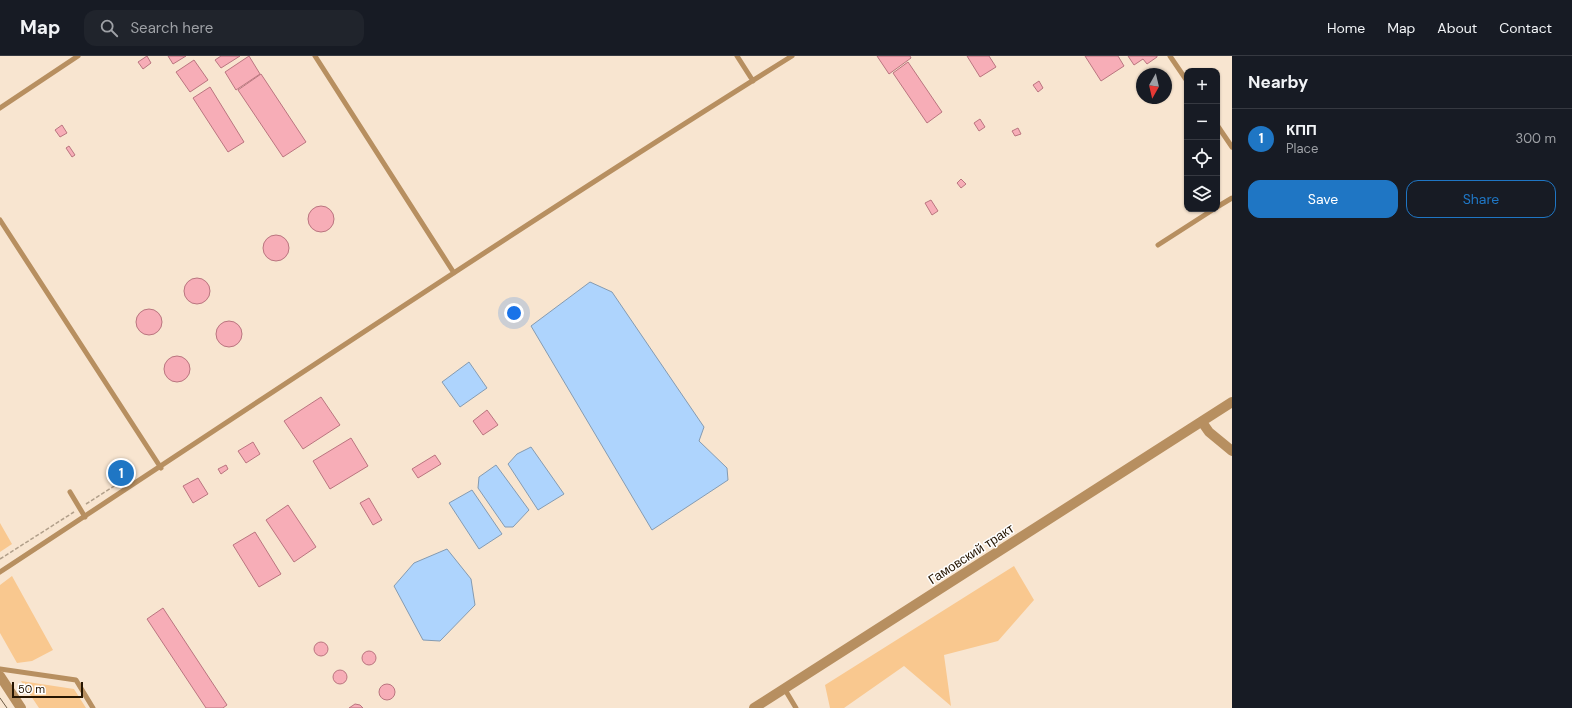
<!DOCTYPE html>
<html lang="en">
<head>
<meta charset="utf-8">
<style>
	body { margin:0; font-family:"DM Sans",sans-serif; background:#20242c; color:#f1f3f6 }
	.controls { position:absolute; right:12px; top:12px; display:grid; overflow:hidden; border-radius:8px; box-shadow:0 1px 3px #0004 }
	.controls button { width:36px; height:36px; display:grid; place-items:center; padding:0; border:0; border-bottom:1px solid #363941; background:#171b24; color:#f1f3f6; font:20px sans-serif }
	.compass { position:absolute; left:1136px; top:12px; width:36px; height:36px; border-radius:50%; background:#171b24; box-shadow:0 1px 3px #0004; rotate:188deg }
	.scale { position:absolute; left:12px; bottom:10px; width:71px; box-sizing:border-box; padding-left:4px; border:2px solid #261501; border-top:0; font-size:11px; line-height:14px; white-space:nowrap; color:#261501; -webkit-text-stroke:3px #fff; paint-order:stroke }
	.you { position:absolute; left:514px; top:257px; width:14px; height:14px; margin:-10px; border:3px solid #fff; border-radius:50%; background:#1a73e8; box-shadow:0 0 0 6px #1a73e833 }
	.badge { display:grid; place-items:center; width:26px; height:26px; border-radius:50%; background:#1f76c4; color:#fff; font-size:13px; font-weight:700 }
	.pin { position:absolute; translate:-50% -50%; border:2px solid #fff; box-shadow:0 1px 4px #0006 }
	.list { margin:0; padding:0; list-style:none }
	h2 { display:flex; justify-content:space-between; align-items:center; height:52px; margin:0; padding:0 16px; font-size:17px }
	h2 small { font-size:13px; font-weight:400; color:#9ea1a6 }
	.list li { display:grid; grid-template-columns:26px 1fr auto; gap:12px; align-items:center; box-sizing:border-box; height:60px; padding:0 16px; border-top:1px solid #363941 }
	.list b { display:block; font-size:15px; white-space:nowrap }
	.list p { margin:0; font-size:13px; white-space:nowrap; color:#9ea1a6 }
	.list em { font-size:13px; font-style:normal; color:#9ea1a6 }
	.actions { display:flex; gap:8px; padding:12px 16px }
	.actions a { flex:1; padding:9px 0; border:1px solid #1f76c4; border-radius:12px; text-align:center; font-size:14px; color:#1f76c4 }
	.actions .main { background:#1f76c4; color:#fff }
	.icon { flex:none; width:22px; height:22px; fill:none; stroke:currentColor; stroke-width:2; stroke-linecap:round; stroke-linejoin:round }
	.map { position:relative; flex:none; width:1232px; height:652px; overflow:hidden }
	header { display:flex; align-items:center; gap:24px; box-sizing:border-box; height:56px; padding:0 20px; background:#171b24; border-bottom:1px solid #363941 }
	header strong { font-size:19px }
	nav { display:flex; gap:22px; margin-inline-start:auto; font-size:14px }
	.search { width:280px; height:36px; background:#20242c; display:flex; align-items:center; gap:10px; box-sizing:border-box; padding:0 14px; border-radius:12px; color:#9ea1a6; font-size:15px }
	main { display:flex }
	aside { flex:1; background:#171b24 }
	.map>svg:first-child { display:block }
</style>
</head>
<body>
<header>
<strong>Map</strong>
<div class="search"><svg class="icon" aria-label="search" viewBox="0 0 24 24"><circle cx="10" cy="10" r="6"/><path d="M15 15l6 6"/></svg>Search here</div>
<nav><a>Home</a><a>Map</a><a>About</a><a>Contact</a></nav>
</header>
<main>
<div class="map">
<svg width="1232" height="652" viewBox="0 0 1232 652">
	<rect width="100%" height="100%" fill="#f8e5d0"/>
	<path fill="#f9c88f" d="M0,467L12,488L0,496Z
		M1014,510L1034,544L998,585L944,599L951,650L904,610L844,652H830L825,629Z
		M12,520L53,594L32,605L17,607L0,577V529Z
		M21,625L74,633L86,652H39Z"/>
	<path fill="#aed4fd" stroke="#859bb1" d="M590,226L612,236L704,371L699,385L727,412L728,424L652,474L531,270Z
		M469,306L487,332L460,351L442,326Z
		M531,391L564,438L538,454L508,408L517,398Z
		M496,409L529,454L513,471H505L478,432L479,421Z
		M472,434L502,478L479,493L449,447Z
		M447,493L471,523L475,549L440,585L423,584L394,530L414,507Z"/>
	<path fill="#f7adb7" stroke="#ba757f" d="M147,0L151,7L143,13L138,6Z
		M168,0H186L173,8Z
		M221,0H240L221,12L215,4Z
		M249,0L260,18L236,34L225,16Z
		M877,0H910L911,2L889,18Z
		M967,0H989L996,11L980,21Z
		M1085,0H1118L1124,10L1101,25Z
		M1128,0H1157V1L1147,8L1143,3L1134,9Z
		M194,4L208,24L190,36L176,16Z
		M908,6L942,56L927,67L893,17Z
		M261,18L306,86L283,101L238,34Z
		M1039,25L1043,32L1038,36L1033,29Z
		M210,31L244,86L228,96L193,42Z
		M980,63L985,71L979,75L974,67Z
		M62,69L67,77L60,81L55,74Z
		M1018,72L1021,78L1015,80L1012,75Z
		M69,90L75,99L72,101L66,92Z
		M961,123L966,128L961,132L957,127Z
		M931,144L938,155L932,159L925,147Z
		M308 163a13 13 0 1 1 26 0a13 13 0 1 1-26 0Z
		M263 192a13 13 0 1 1 26 0a13 13 0 1 1-26 0Z
		M184 235a13 13 0 1 1 26 0a13 13 0 1 1-26 0Z
		M136 266a13 13 0 1 1 26 0a13 13 0 1 1-26 0Z
		M216 278a13 13 0 1 1 26 0a13 13 0 1 1-26 0Z
		M164 313a13 13 0 1 1 26 0a13 13 0 1 1-26 0Z
		M321,341L340,369L303,393L284,365Z
		M487,354L498,369L483,379L473,365Z
		M351,382L368,410L330,433L313,405Z
		M253,386L260,398L246,407L238,395Z
		M435,399L441,408L418,422L412,413Z
		M226,409L228,413L221,418L218,413Z
		M123,411L127,419L121,424L115,416Z
		M198,422L208,438L193,447L183,430Z
		M369,442L382,464L373,469L360,447Z
		M288,449L316,491L294,506L266,464Z
		M255,476L281,518L259,531L233,489Z
		M163,552L227,649L223,652H206L147,563Z
		M314 593a7 7 0 1 1 14 0a7 7 0 1 1-14 0Z
		M362 602a7 7 0 1 1 14 0a7 7 0 1 1-14 0Z
		M333 621a7 7 0 1 1 14 0a7 7 0 1 1-14 0Z
		M379 636a8 8 0 1 1 16 0a8 8 0 1 1-16 0Z
		M355,648L360,649L363,652H349Z"/>
	<g fill="none" stroke-linecap="round" stroke-linejoin="round">
		<path stroke="#b19f8a" stroke-width="1.5" stroke-dasharray="4 2" stroke-linecap="butt" d="M86,448L119,427L120,422
			M0,503L74,456"/>
		<path stroke="#b78f60" stroke-width="5" d="M315,0L454,217
			M737,0L753,25
			M1170,0L1187,25
			M0,52L78,0
			M1217,69L1232,91
			M1217,151L1232,142
			M0,164L161,412
			M1158,189L1214,153
			M70,436L85,461
			M0,516C263,343 525,167 792,0
			M0,613L76,624L93,652
			M784,632L796,652"/>
		<path stroke="#b78f60" stroke-width="10" d="M1202,366L1209,376L1232,395
			M0,620L21,652
			M754,652L1232,346"/>
		<path stroke="#6c5b46" stroke-width="1" d="M0,642L7,652"/>
	</g>
	<g text-anchor="middle" dominant-baseline="central" stroke-width="3" stroke-linejoin="round" paint-order="stroke">
		<g font-size="13" fill="#261501" stroke="#fff">
			<text transform="translate(971 498) rotate(-33)">Гамовский тракт</text>
		</g>
	</g>
</svg>
<div class="controls">
<button>+</button>
<button>−</button>
<button><svg class="icon" aria-label="locate" viewBox="0 0 24 24"><circle cx="12" cy="12" r="6"/><path d="M12 2v4M12 18v4M2 12h4M18 12h4"/></svg></button>
<button><svg class="icon" aria-label="layers" viewBox="0 0 24 24"><path d="M12 4l9 5-9 5-9-5zM3 14l9 5 9-5"/></svg></button>
</div>
<svg class="compass" viewBox="-18 -18 36 36"><path d="M0-13l5 13h-10z" fill="#e53935"/><path d="M0 13l5-13h-10z" fill="#9ea1a6"/></svg>
<div class="scale">50 m</div>
<div class="you"></div>
<div class="pin badge" style="left:121px;top:417px">1</div>
</div>
<aside>
<h2>Nearby<small></small></h2>
<ul class="list">
<li><span class="badge">1</span><div><b>КПП</b><p>Place</p></div><em>300 m</em></li>
</ul>
<div class="actions"><a class="main">Save</a><a>Share</a></div>
</aside>
</main>
</body>
</html>
